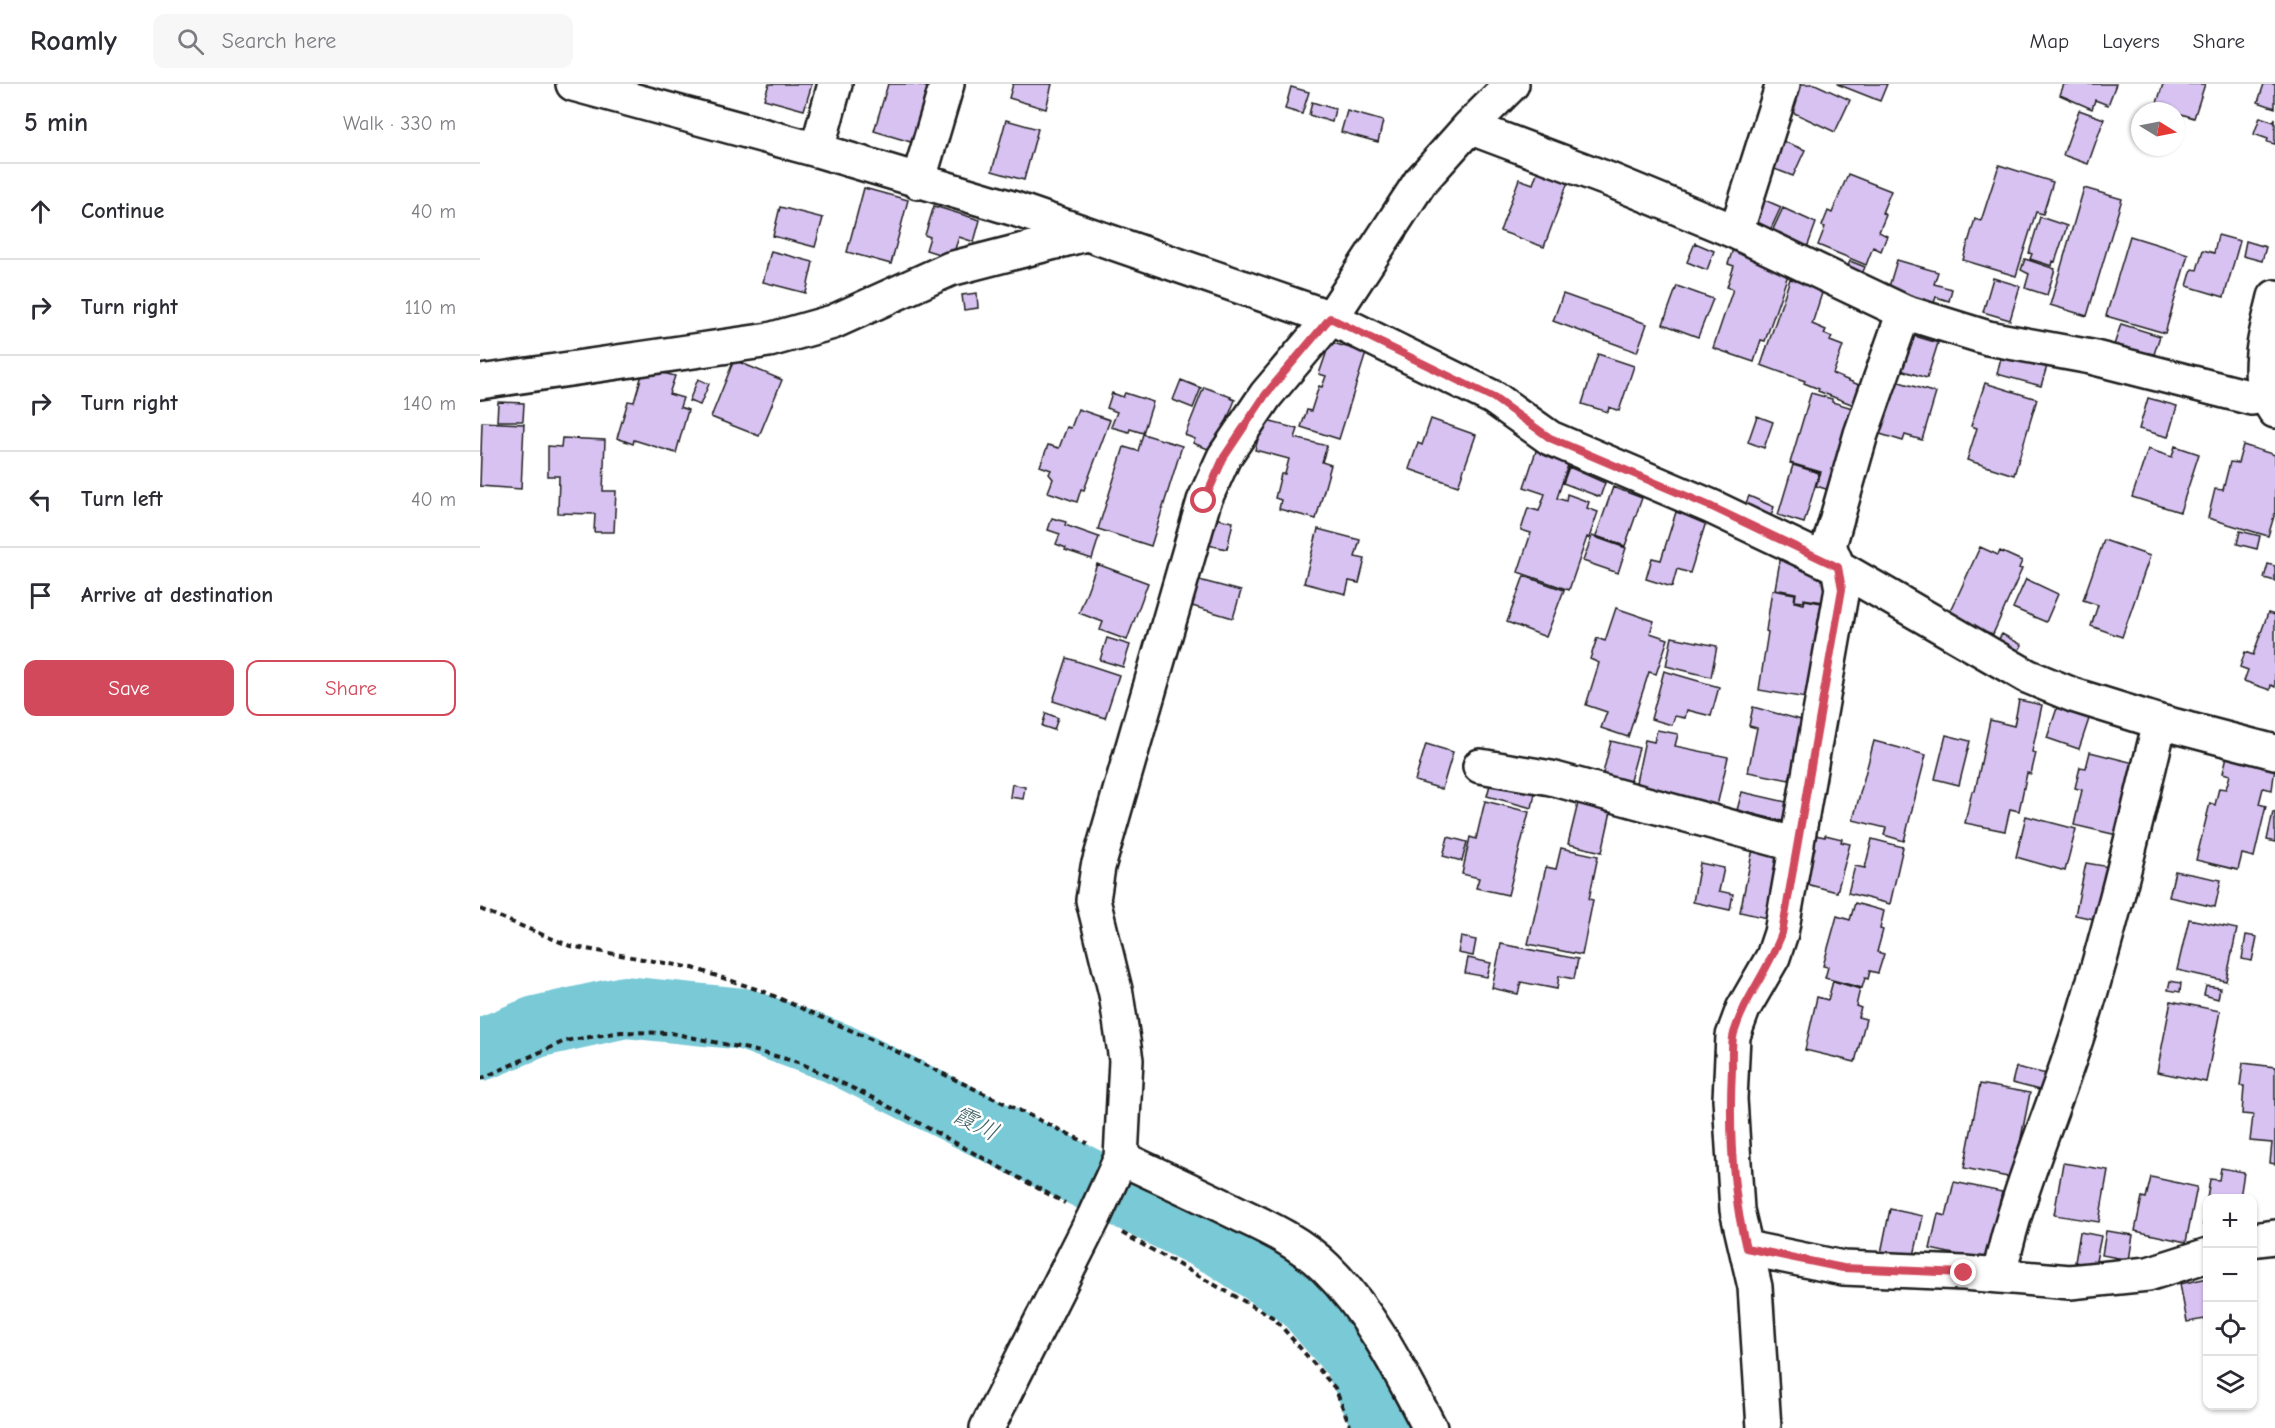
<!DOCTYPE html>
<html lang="en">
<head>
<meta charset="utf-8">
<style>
	body { margin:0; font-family:"Comic Neue","Klee One",sans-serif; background:#f7f7f7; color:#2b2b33 }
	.controls { position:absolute; right:18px; bottom:18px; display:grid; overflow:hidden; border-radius:12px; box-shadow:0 2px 4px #0004 }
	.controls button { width:54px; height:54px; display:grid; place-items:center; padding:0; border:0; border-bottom:2px solid #e1e1e2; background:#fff; color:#2b2b33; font:30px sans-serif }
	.compass { position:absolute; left:1651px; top:18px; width:54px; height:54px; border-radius:50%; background:#fff; box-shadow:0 2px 4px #0004; rotate:100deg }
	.stop { position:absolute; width:18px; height:18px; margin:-14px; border:4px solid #d1495b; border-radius:50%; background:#fff }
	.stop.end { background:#d1495b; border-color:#fff; box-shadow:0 2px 6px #0008 }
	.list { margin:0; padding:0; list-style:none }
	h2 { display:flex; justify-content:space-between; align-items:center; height:78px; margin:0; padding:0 24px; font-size:26px }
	h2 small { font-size:20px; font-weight:400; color:#7c7c81 }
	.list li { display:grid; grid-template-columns:39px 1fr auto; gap:18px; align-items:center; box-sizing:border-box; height:96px; padding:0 24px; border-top:2px solid #e1e1e2 }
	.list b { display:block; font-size:22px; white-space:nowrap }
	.list em { font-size:20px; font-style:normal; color:#7c7c81 }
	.actions { display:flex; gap:12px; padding:18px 24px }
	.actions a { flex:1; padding:14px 0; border:2px solid #d1495b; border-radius:12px; text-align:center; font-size:21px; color:#d1495b }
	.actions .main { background:#d1495b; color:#fff }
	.icon { flex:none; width:33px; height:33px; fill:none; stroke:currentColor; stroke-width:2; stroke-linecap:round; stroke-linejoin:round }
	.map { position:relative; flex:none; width:1795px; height:1344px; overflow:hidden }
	header { display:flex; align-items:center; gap:36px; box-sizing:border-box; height:84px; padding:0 30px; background:#fff; border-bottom:2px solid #e1e1e2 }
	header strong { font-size:28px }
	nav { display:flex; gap:33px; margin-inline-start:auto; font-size:21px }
	.search { width:420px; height:54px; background:#f7f7f7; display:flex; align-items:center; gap:15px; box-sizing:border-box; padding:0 21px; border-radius:12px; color:#7c7c81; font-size:22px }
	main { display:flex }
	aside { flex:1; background:#fff }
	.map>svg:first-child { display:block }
</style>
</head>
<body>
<header>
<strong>Roamly</strong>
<div class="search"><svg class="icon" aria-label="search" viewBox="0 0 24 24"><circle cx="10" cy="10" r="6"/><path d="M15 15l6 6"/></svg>Search here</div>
<nav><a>Map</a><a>Layers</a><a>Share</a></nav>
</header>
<main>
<aside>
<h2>5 min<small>Walk · 330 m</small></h2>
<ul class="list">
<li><svg class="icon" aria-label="ahead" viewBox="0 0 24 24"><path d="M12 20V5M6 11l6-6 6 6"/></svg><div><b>Continue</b></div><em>40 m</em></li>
<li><svg class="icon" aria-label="right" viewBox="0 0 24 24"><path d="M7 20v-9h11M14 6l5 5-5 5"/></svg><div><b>Turn right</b></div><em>110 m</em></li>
<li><svg class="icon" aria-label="right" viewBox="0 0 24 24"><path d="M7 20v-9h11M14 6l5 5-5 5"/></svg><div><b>Turn right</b></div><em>140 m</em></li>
<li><svg class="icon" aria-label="left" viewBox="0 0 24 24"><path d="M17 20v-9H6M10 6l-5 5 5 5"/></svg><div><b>Turn left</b></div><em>40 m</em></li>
<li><svg class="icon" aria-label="arrive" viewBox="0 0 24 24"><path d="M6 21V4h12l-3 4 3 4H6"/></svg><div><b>Arrive at destination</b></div></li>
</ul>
<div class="actions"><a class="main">Save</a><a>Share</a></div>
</aside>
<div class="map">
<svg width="1795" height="1344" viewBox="0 0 1795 1344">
	<rect width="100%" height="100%" fill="#fff"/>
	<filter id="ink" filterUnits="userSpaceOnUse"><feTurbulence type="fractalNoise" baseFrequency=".0167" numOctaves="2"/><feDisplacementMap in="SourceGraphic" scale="12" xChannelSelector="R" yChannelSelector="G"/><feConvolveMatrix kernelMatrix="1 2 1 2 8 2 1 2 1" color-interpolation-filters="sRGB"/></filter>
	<g filter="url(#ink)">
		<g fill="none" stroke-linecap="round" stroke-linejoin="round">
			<path stroke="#79c9d6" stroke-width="62" d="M0,966L56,943L145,923L264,935L357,969L743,1163L823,1215L875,1276L904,1344"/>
		</g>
		<path fill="#d7c2f2" stroke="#1c1c1c" stroke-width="1.5" d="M289,0H332L324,26L284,15Z
			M408,0H436L450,4L434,59L394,47Z
			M533,0H572L566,25L529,14Z
			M1311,0H1335L1370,16L1355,48L1310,27Z
			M1357,0H1407L1400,17Z
			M1584,0H1636L1628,21L1615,16L1612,25L1580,11Z
			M1683,0H1725L1714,34L1676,22Z
			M1784,0H1795V24L1778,18Z
			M811,3L829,8L822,30L805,25Z
			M832,18L855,25L852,38L829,31Z
			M1599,26L1624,35L1608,80L1583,71Z
			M867,27L903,37L898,58L861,48Z
			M1780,33L1794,38L1795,34V60L1787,58L1788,55L1774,50Z
			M526,36L558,45L544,96L512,87Z
			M1295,54L1325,66L1313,92L1284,81Z
			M1519,81L1573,98L1563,130L1556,128L1536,192L1483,176L1495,135L1501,137Z
			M1059,83L1089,95L1064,163L1020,147L1039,95L1053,100Z
			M1368,90L1411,107L1402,129L1406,131L1399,148L1407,152L1401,167L1393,163L1386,181L1338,161L1345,143L1342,142L1348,127L1352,129Z
			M384,104L428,116L411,180L367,168Z
			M1604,104L1642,115L1607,232L1570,221Z
			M1280,114L1301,123L1288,151L1267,142Z
			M454,122L500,136L494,158L479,153L472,174L446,166L450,153L445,151Z
			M300,123L343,134L335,163L293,152Z
			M1303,124L1336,139L1324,172L1288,156Z
			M1560,133L1587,142L1575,178L1573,177L1572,182L1550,175L1552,170L1549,169Z
			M1738,151L1760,157L1744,213L1707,202L1712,185L1717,186L1723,166L1734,169Z
			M1650,152L1708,170L1685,249L1626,232Z
			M1766,157L1786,163L1782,177L1763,172Z
			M1215,159L1234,167L1227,186L1207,178Z
			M1254,162L1309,188L1285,257L1281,256L1274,278L1233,264L1253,205L1247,203L1254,182L1248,180Z
			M291,167L333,178L326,209L283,198Z
			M1545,175L1575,185L1567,211L1545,204L1549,190L1541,186Z
			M1417,176L1458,188L1454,200L1472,205L1469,217L1456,213L1452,224L1444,222L1445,217L1408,206Z
			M1370,177L1385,183L1379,197L1364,191Z
			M1513,194L1540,202L1530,236L1503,228Z
			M1310,195L1343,206L1332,240L1346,246L1344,250L1352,253L1350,257L1363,262L1353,290L1386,304L1379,323L1338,307L1339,305L1324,299L1325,297L1281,281Z
			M1197,202L1233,215L1218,253L1183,240Z
			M497,209L498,224L484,226L482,211Z
			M1083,210L1167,240L1157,268L1073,237Z
			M1641,240L1680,252L1672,276L1633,264Z
			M1428,250L1458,259L1447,294L1417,285Z
			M850,258L886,269L859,355L821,343L827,326L831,327L839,302L842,303L846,292L839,290Z
			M1522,269L1567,282L1561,302L1517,290Z
			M1118,270L1154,282L1139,327L1129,323L1128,328L1102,320Z
			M254,276L302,296L279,352L231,333Z
			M164,284L195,292L189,310L203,314L200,323L208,326L196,369L154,356L153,360L137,354L148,317L154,318Z
			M218,295L229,300L220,321L209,317Z
			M701,296L721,304L713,324L693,316Z
			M1416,297L1456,309L1442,356L1425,351L1423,357L1400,350Z
			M1505,299L1557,315L1534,391L1487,376L1497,344L1491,342Z
			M724,303L751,313L750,314L755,316L737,361L728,365L713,359L715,355L705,351Z
			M632,309L643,313L645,309L673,318L663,349L650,345L649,348L631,343L637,328L627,324Z
			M1331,309L1352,315V318L1376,325L1356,408L1336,402L1341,388L1310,379Z
			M1668,314L1697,322L1688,353L1659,345Z
			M18,318L44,319L43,337H17Z
			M598,325L630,336L604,406L601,405L597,418L568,408L573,395L569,390L571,386L560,382L568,361L579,364L587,343L591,344Z
			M1277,332L1293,338L1284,364L1268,358Z
			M951,335L996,351L978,402L929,385L938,359L942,361Z
			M783,336L818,345L815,354L847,362L842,378L851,381L836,435L799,425L801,416L795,414L801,390H805L809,375L775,366Z
			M2,338L44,340L41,405L0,402Z
			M663,350L702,362L671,462L618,445L644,363L658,367Z
			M82,354L125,356L123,407H136L134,448H114L115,430L78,429L79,392H68V362L81,363Z
			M1763,361L1795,371V429L1788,452L1728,434L1735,405L1743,406L1750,378L1758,379Z
			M1695,362L1719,370L1700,428L1652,413L1668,365L1692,373Z
			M1057,364L1090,375L1077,414L1086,417L1087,410L1109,418L1107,424L1118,428L1109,454L1107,453L1089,506L1038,488L1051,449L1041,446L1048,424L1059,427L1065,410L1044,403Z
			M1313,381L1339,389L1324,439L1298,431Z
			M1089,383L1125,399L1120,413L1083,399Z
			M1133,403L1162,414L1145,462L1116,452Z
			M1269,412L1294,423L1290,434L1264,424Z
			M1196,428L1226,438L1210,489L1197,485L1192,503L1166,495L1172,474L1181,476Z
			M572,434L586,438L585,441L619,453L612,475L585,466L586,464L576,460L580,450L568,446Z
			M734,434L753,438L747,465L728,461Z
			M838,445L880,456L875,473L885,475L879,499L869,497L866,510L824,499Z
			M1760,447L1780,452L1777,465L1757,460Z
			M1112,452L1146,464L1138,489L1103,477Z
			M1624,456L1670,472L1642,553L1611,542L1618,521L1603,516Z
			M1500,463L1518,471L1520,467L1542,477L1539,484L1542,485L1513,550L1507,548L1505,553L1469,531Z
			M1301,471L1348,494L1344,518L1324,515V518L1315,517L1316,509L1295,505Z
			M617,480L668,499L647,556L620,546L623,538L599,529Z
			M1788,480L1795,482V497L1784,494Z
			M1044,492L1084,506L1066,553L1027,538Z
			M1546,495L1578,510L1566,538L1533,524Z
			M719,496L761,507L753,534L712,522Z
			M1292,506L1315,510L1314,518L1324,520L1325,516L1341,519L1326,614L1279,606L1288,548L1286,547Z
			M1136,524L1174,537L1170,549L1188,555L1176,590L1169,588L1148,653L1121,644L1127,628L1106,621L1119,579L1110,575L1117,554L1125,557Z
			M1788,529L1795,531V603L1791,601L1790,606L1764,597L1768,586L1760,583L1765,568L1773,571Z
			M1522,550L1542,561L1535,573L1515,561Z
			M1192,553L1237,562L1231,593L1186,582Z
			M627,554L650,561L643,583L620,576Z
			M587,574L639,591L625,634L573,617Z
			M1184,587L1239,603L1231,632L1207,626L1205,634L1195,632L1192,641L1171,635Z
			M1539,616L1562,621L1552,668L1556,669L1551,690L1547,689L1539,727L1530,725L1525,747L1485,739L1492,707H1495L1510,636L1534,642Z
			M1273,623L1325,637L1309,696L1268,688L1277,644L1269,642Z
			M1577,624L1609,635L1599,665L1567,654Z
			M566,629L578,634L574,646L562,642Z
			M1177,646L1198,650L1195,662L1248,673L1237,722L1155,703L1165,656L1174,658Z
			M1466,651L1490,657L1479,701L1455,695Z
			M1131,657L1159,664L1149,700L1122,693Z
			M1394,657L1446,671L1424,757L1404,751L1406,744L1373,736Z
			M946,660L973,668L962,705L935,697Z
			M1610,668L1654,679L1637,751L1594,741L1602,706L1595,704L1600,683L1606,684Z
			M1747,672L1795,683L1792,706L1783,704L1779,720L1786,722L1774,773L1762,770L1758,786L1716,776L1730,719L1735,721L1739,704L1746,705L1750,691L1743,689Z
			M1012,693L1056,704L1052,724L1007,712Z
			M532,700L545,703L543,715L530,713Z
			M1262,708L1315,720L1310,739L1257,726Z
			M1099,715L1132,723L1122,768L1088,760Z
			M1005,717L1049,728L1028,811L996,804L999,794L982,790L990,753L996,755Z
			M1793,728H1795V758L1787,756Z
			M1546,732L1596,745L1585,787L1536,773Z
			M1335,751L1345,753V751L1362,755L1361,758L1370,760L1357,808L1322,799Z
			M968,753L987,758L982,777L963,772Z
			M1392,755L1423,763L1410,820L1368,809L1375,782L1385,784Z
			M1274,760L1307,767L1292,835L1260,828Z
			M1081,764L1118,772L1109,815L1113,816L1102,871L1048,860L1066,783L1076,785Z
			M1220,779L1244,784L1239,807L1253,810L1250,826L1213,818Z
			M1606,779L1630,783L1619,836L1595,831Z
			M1695,787L1741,796L1735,823L1689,813Z
			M1375,819L1404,827L1400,845L1403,846L1397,868L1404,870L1398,889L1390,887L1388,895L1385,894L1382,904L1345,894L1348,883L1343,882L1357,832L1370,836Z
			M1709,835L1757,845L1746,897L1697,886Z
			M1766,851L1777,853L1772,877L1762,875Z
			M981,853L996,856L993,872L978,869Z
			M1021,860L1098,875L1094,895L1079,892L1077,905L1041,898L1038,910L1012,904Z
			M988,874L1011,879L1007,893L985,889Z
			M1353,897L1380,905L1376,922L1381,924L1378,933L1386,935L1375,978L1325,966L1337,913L1348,916Z
			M1690,897L1701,899L1700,908L1688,906Z
			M1726,902L1740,904L1738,915L1724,911Z
			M1691,917L1740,927L1726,998L1677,988Z
			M1763,979L1795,983V1080L1790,1079L1792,1059L1770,1057L1773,1031L1762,1030L1764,1002H1760Z
			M1536,983L1567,990L1563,1007L1532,999Z
			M1500,1000L1550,1009L1533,1094L1484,1084Z
			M1583,1079L1628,1086L1619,1138L1574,1131Z
			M1741,1084L1764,1088L1760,1114H1728V1142L1723,1141L1730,1095L1739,1096Z
			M1671,1093L1717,1103L1706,1158L1655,1147L1662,1113L1666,1114Z
			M1474,1098L1522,1108L1507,1177L1450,1165L1458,1130L1466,1132Z
			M1410,1125L1443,1132L1433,1176L1401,1169Z
			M1626,1147L1653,1151L1649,1176L1622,1171Z
			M1600,1148L1621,1152L1615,1182L1595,1178Z
			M1728,1194V1243H1727L1725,1235L1707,1238L1700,1200Z"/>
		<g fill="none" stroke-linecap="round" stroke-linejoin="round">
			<defs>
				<path id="minor" d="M93,0L337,66L535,125L851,234L1014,314L1070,354L1232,423L1358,483L1547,592L1593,611L1680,638L1795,668
					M989,43L1130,96L1256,148L1424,228L1508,254L1611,273L1772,314L1785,311L1795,327
					M337,66L355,0
					M438,98L467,0
					M1256,148L1303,0
					M0,298L289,256L353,238L470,185L606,150
					M1785,311C1777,276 1787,247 1795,213
					M1000,682L1071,694L1317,761
					M641,1074C681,1093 721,1111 761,1131C791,1145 822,1160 846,1184C891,1228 921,1289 950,1344
					M1772,1156L1795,1153
					M1266,1164L1363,1184L1484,1189L1590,1198L1668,1190L1728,1171
					M1519,1192C1536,1108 1573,1028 1599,946C1631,845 1655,741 1680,638
					M507,1344L614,1133L641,1074L646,976L636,910L613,816L618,783L724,417L744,373L786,311L851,234L940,98L989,43L1032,0
					M1284,1344L1275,1203L1257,1126L1250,1015L1253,952L1263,925L1293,873L1301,849L1362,505L1358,483L1349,462L1381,350L1424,228"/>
			</defs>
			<use href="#minor" stroke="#1c1c1c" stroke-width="38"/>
			<path stroke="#1c1c1c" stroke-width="4" stroke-dasharray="6 4.5" stroke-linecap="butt" d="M0,825L90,862L213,884L285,908L397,958L607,1059
				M0,995L85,957L141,948L191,949L268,965L318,978L395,1015L585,1119
				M642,1149L794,1234L855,1304L871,1344"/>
			<use href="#minor" stroke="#fff" stroke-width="33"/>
		</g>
	</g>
	<g fill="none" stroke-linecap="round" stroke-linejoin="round" filter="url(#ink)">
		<path stroke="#d1495b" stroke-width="8" d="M724,417L744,373L786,310L850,234L1014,314L1070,354L1232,423L1358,483L1362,505L1302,849C1289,886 1265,913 1254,949C1251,960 1252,974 1252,985C1249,1045 1252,1107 1266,1164L1363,1184L1484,1189"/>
	</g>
	<g text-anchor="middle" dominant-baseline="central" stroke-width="5" stroke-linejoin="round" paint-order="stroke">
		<g font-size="24" font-style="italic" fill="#416166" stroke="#fff">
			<text transform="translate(496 1039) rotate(27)">霞川</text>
		</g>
	</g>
</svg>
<div class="controls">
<button>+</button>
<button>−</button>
<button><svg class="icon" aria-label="locate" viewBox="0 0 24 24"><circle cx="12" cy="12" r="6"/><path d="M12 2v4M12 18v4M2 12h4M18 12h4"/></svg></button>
<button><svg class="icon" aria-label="layers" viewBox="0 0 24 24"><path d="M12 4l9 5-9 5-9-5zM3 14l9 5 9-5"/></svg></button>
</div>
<svg class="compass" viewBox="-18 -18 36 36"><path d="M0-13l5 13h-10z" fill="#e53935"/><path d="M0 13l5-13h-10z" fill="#7c7c81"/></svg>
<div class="stop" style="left:724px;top:417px"></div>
<div class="stop end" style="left:1484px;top:1189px"></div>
</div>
</main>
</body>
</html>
